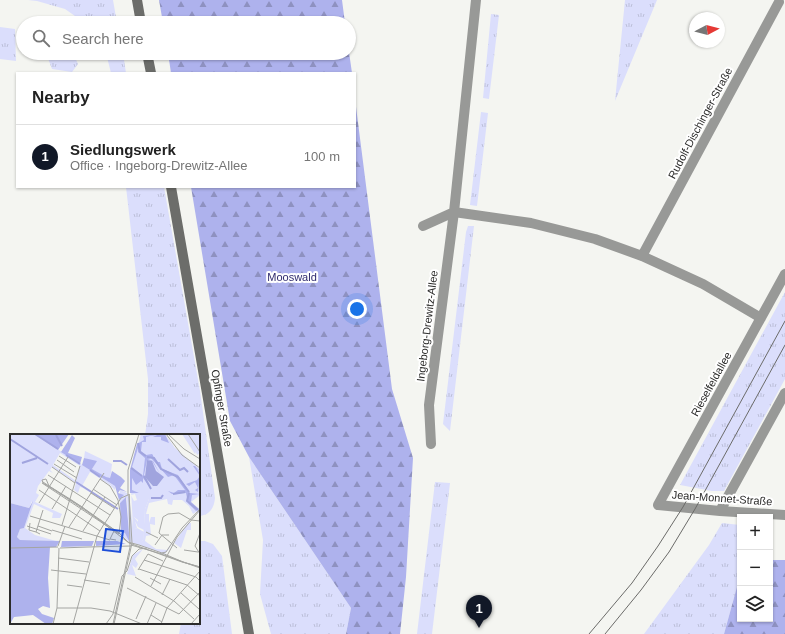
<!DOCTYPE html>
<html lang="en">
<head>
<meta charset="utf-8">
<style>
	body { margin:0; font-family:Helvetica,sans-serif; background:#f6f6f6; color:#222 }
	.controls { position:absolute; right:12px; bottom:12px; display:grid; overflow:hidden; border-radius:0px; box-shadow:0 1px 3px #0004 }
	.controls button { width:36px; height:36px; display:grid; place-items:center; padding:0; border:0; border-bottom:1px solid #e0e0e0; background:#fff; color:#222; font:20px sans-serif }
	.compass { position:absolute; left:689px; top:12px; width:36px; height:36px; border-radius:50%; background:#fff; box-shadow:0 1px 3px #0004; rotate:83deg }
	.you { position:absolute; left:357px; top:309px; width:14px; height:14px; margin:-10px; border:3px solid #fff; border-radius:50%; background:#1a73e8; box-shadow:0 0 0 6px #1a73e833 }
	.badge { display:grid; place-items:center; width:26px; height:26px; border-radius:50%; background:#111827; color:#fff; font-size:13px; font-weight:700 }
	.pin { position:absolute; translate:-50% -33px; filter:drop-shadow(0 1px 2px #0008) }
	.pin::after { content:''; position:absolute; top:21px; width:14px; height:12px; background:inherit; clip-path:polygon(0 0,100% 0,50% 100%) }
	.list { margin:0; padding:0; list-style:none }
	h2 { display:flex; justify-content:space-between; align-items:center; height:52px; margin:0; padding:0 16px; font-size:17px }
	h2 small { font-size:13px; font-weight:400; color:#767676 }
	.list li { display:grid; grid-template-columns:26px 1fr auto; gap:12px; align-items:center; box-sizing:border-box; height:64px; padding:0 16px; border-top:1px solid #e0e0e0 }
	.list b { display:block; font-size:15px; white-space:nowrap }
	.list p { margin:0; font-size:13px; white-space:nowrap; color:#767676 }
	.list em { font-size:13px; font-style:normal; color:#767676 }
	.icon { flex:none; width:22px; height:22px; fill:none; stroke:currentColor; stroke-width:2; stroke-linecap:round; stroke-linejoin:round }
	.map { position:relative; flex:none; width:785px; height:634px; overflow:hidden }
	.search { position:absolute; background:#fff; box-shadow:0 1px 3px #0004; left:16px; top:16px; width:340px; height:44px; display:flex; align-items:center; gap:10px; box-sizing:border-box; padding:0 14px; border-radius:22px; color:#767676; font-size:15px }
	.panel { position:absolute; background:#fff; box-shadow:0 1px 3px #0004; left:16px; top:72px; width:340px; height:116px; border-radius:0px }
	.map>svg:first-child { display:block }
</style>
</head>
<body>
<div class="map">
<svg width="785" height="634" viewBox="0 0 785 634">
	<defs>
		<pattern id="grass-tufts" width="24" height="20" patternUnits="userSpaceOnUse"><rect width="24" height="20" fill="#dbdefc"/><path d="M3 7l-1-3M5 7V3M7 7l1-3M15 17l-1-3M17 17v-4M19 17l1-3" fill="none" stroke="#bcbfd8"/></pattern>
		<pattern id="forest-firs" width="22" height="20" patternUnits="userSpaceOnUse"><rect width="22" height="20" fill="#aeb2ed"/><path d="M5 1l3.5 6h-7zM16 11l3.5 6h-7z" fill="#8e91c0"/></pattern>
	</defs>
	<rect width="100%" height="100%" fill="#f4f5f1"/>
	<path fill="url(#grass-tufts)" d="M28,0H113L117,23H85L65,9L37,1Z
		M625,0H657L615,101Z
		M491,14L499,15L489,99L483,98Z
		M0,27L15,29L16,61L0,59Z
		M46,53H73L78,64L72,72L52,69Z
		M106,53H123L126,73H111Z
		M481,112L488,113L477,206L470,205Z
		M126,187H164L200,391L215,498C214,508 210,515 199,516V435H145L148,414V379Z
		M468,226H474L450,431L443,424L466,232Z
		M785,292V379L724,491H712L680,485Z
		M249,457L351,608L346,634H271L260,594L263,540Z
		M435,482L450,483L432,634H417Z
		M722,523L740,525V576L724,634H644L709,545Z
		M199,541H205L213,544L222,556L232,634H179L181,623H199Z"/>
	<path fill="url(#forest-firs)" d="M159,0H342L345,23H163Z
		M349,52L352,73H171L168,53H349Z
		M355,99L392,389L413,458L406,577L400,634H346L351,608L249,457L230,421L191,187H355Z
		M770,560H785V634H724L740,576V619H770Z"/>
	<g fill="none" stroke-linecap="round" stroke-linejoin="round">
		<path stroke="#989997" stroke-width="10" d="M423,226L454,212L476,0
			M642,256L779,2
			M785,274L658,505L720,511L785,515
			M431,444L429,405L454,212L531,223L595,239L642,256L703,284L761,318
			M720,511L785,393"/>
		<path stroke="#6c6d6a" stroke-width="10" d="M137,0L141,23
			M147,53L151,73
			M171,187L249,634"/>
		<path stroke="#6b6b69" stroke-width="1" d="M589,634L632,583L658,546L683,507L785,321
			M605,634L641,590L669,552L695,509L785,345"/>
	</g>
	<g text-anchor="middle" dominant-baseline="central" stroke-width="4" stroke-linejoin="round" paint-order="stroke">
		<g font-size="11" fill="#2c2c2b" stroke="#fff">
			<text transform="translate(700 123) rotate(-62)">Rudolf-Dischinger-Straße</text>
			<text transform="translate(427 326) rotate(-83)">Ingeborg-Drewitz-Allee</text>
			<text transform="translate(711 384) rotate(-61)">Rieselfeldallee</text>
			<text transform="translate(222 408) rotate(80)">Opfinger Straße</text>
			<text transform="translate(722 498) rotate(4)">Jean-Monnet-Straße</text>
		</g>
		<g font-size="11" fill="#2f2a6e" stroke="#fff">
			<text x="292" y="277">Mooswald</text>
		</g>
	</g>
	<g transform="translate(10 434)">
		<rect width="190" height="190" fill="#f4f5f1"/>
		<path d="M0,0H24L105,52V56L100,51L80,38L72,52L108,76L73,54L70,53L68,59L64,56L66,49L42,33L40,36L43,39L39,37L28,52L26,59L29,61L25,68L52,80L50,84H42L43,79L24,70L15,94L25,101L46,107L10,106L7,103L10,95L14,94L22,70V67L19,74L0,69ZM50,19L70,32L66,47L43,31ZM131,0H155L165,14L190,35V61L181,68L189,75L190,80L186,78L183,80L179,72L172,66H163L162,71L158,70L157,65L139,69L136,80H139V89L141,83H145V91L140,90L141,101L136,102L135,107L146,115L157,116L161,110L159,115L155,120L118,107L109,99H119L117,64L110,69V56L117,59L119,64L123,93L120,37ZM125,60L127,66L139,65L135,75L133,106L129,109L125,95L127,94L125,87L128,93L129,89L124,83V67L121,61ZM178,0H190V19L187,21ZM75,17L102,30L100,46L82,35L86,28L74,24ZM178,89H181V96H177L171,114L164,109ZM133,115L125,125L128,130L126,134L122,131L126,142L117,140L123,121Z" fill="#dbdefc" fill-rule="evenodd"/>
		<path d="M24,0H59L48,16ZM155,0L159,9L151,6V3H143L147,1L140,2L136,3V8H132L131,17L136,21L142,20L150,28L152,35L168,41L180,59L190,60L182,61L181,68L189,75L186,77L178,69L176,59L162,60L158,57L164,59L168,56H175L164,41L158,43L141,24L138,25L143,27L150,40L142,27L137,26L134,41L141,55L133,44V49L131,47L126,51L122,44V56L129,59H120V36L127,10L134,6L133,2ZM128,14V18L135,24L133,42L122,33ZM62,1L65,4L58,19L72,23L70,30L51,18ZM74,24L87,27L82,35L96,43L100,44L102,37L111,43L115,47L110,54L117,58L110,56L108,59L114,61L109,66L105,52L72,31ZM183,32H185L189,36L190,38L186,33L190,40L188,58L185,56L188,54L185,48L179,52L176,50L187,46L190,42ZM116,63L119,99V107L115,99L111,98L110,69ZM23,67L14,94L10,95L7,103L10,106L50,107L46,113H40L38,144L40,174L33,172L28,175L32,180L44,184L42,190H36L23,181L14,182L4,183L0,190V69L19,74ZM52,107H84L82,112L51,113ZM86,107H107L116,110L86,112Z" fill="#aeb2ed" fill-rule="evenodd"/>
		<path d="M172,0H178L187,15L185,20ZM130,65H139L135,75L134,96L128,93V86L124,83V67ZM127,94L134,98L133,106L129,110L124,107L125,95Z" fill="#dbdefc"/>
		<path d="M142,9L158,11L157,28H148L143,22ZM178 42a5 5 0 1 1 10 0a5 5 0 1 1-10 0Z" fill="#dbdefc"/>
		<path d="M137,26L142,27L146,37L154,43L147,52H143L135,43Z" fill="#a0a4de"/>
		<path fill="none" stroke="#a0a4de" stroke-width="2" d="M25,0L48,15M46,1L52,12M0,5L38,30M128,9L130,18L136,22M56,21L70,30M137,23L144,24L151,35L168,43L179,58M158,25L170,36L174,34L178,38M103,27H111L117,31M12,29L27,24M121,34L132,42M80,36L90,43M134,42L141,55M66,48L108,75M179,59L177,67L188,76M163,60L175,58M141,64H151L153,61"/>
		<path fill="none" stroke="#a4a5a2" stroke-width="1" d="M156,0L172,21L190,34M158,0L174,15L190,25M178,0L190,18M49,22L66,33M47,26L64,38M44,30L67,44M42,33L65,49M38,41L100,81M33,48L109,99M32,49L109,100L111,83L108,66L100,52L90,45M83,55L107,71M29,56L90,97M81,59L104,74M118,61V36L129,0M29,69L58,23M42,75L56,52M20,82L100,106M20,89L19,96L26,98M95,89L111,64L118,61M52,91L70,32M17,92L41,100M28,92L42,97M59,93L94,39M42,96L72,105M73,97L95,63M104,97L100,105L106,106M136,98L148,104M190,99L185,112L190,120M30,100L26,98L33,76M121,111L152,120M145,111L152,101H159M48,112L55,92M78,113L121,112M0,114L48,113M50,114L78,113M167,114L149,99L153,83L158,80L169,79L181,86L190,87M174,116L188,118M152,119L156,118L172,94L190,75M151,120L190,134M48,124L79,128M134,126L186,143L190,147M190,133L173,128L152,119L129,111L118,108L109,99L72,73L60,65L39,52L36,45L32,46L33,49L72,73L119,109L172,128L190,133M129,135L177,151L190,162M41,136L76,140M128,136L138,120L153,127M125,143L164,167L184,185M140,144L151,150M74,146L100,150M57,151L72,153M141,152L167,103L190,76M117,154L169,180L190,158M171,159L189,175M152,161L160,145M47,174H81L100,177L132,190M141,181L152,188M126,185L136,162M14,190H31M43,190L47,174L49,114M63,190L87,102L94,90M96,190L103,180L112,142L117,137L122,122L129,115L137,114M103,190L120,113L119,60L122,109L104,190M137,190L146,169M151,190L157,174L190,137M181,190L190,180"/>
		<path fill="#1d4ed8" fill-opacity="0.15" stroke="#1d4ed8" stroke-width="2" d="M96,95L113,97L110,118L93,116Z"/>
		<rect width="190" height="190" fill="none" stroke="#2c2c2b" stroke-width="2"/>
	</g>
</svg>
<div class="controls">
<button>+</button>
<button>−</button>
<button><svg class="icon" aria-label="layers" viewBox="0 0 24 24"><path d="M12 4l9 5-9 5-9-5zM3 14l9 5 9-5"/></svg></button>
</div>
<svg class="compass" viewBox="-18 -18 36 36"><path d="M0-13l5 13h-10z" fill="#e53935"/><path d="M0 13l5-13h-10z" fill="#767676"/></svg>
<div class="you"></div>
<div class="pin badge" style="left:479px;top:628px">1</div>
<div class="search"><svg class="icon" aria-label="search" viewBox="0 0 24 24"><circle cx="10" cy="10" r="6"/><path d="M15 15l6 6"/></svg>Search here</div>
<section class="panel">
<h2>Nearby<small></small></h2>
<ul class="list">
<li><span class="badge">1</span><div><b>Siedlungswerk</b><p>Office · Ingeborg-Drewitz-Allee</p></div><em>100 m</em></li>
</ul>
</section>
</div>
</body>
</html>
